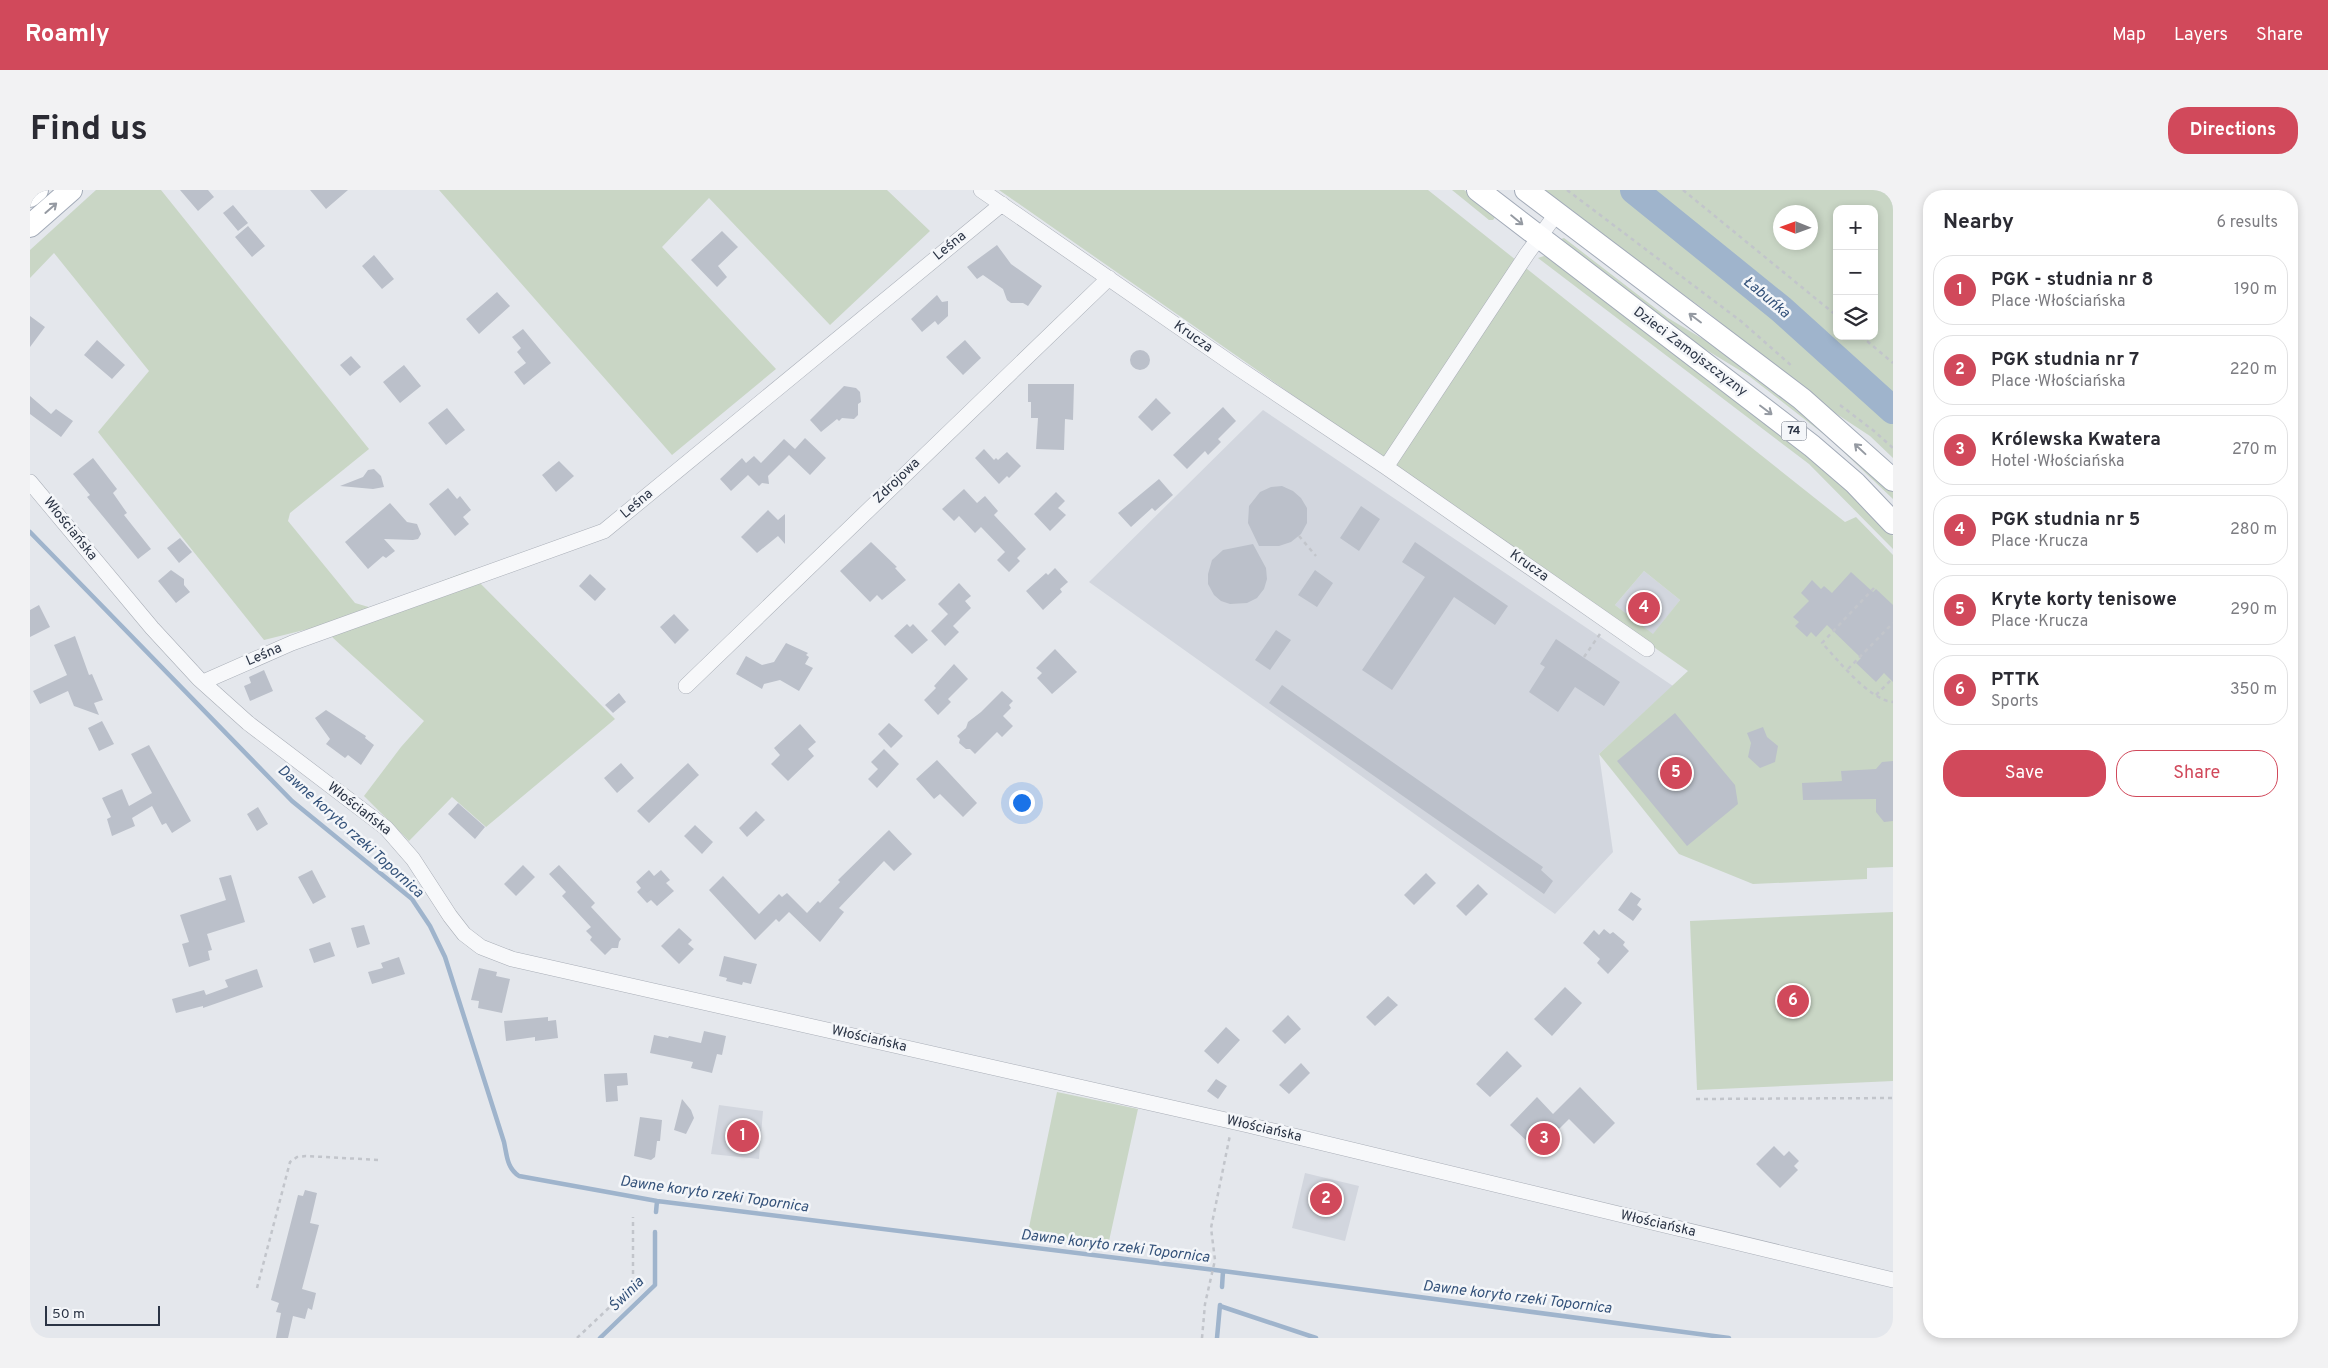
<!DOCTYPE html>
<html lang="en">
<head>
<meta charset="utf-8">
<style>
	body { margin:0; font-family:Overpass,sans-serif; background:#f2f2f3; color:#2b2b33 }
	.controls { position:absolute; right:15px; top:15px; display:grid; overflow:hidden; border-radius:10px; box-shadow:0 2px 8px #0003 }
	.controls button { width:45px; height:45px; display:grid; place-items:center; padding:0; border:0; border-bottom:1px solid #e1e1e2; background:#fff; color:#2b2b33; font:25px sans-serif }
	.compass { position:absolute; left:1743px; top:15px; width:45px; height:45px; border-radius:50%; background:#fff; box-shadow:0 2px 8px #0003; rotate:271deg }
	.scale { position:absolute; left:15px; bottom:12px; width:115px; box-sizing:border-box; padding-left:5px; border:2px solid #2b3445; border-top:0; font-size:14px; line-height:18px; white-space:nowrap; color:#2b3445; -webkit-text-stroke:4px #f4f6f9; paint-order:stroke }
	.you { position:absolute; left:991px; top:612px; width:18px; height:18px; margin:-12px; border:4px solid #fff; border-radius:50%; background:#1a73e8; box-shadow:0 0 0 8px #1a73e833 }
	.badge { display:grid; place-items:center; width:32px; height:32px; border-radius:50%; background:#d1495b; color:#fff; font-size:16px; font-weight:700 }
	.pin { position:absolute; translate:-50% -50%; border:2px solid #fff; box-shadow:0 1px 5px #0006 }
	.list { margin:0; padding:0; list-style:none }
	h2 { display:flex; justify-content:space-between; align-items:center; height:65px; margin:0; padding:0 20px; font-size:21px }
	h2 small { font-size:16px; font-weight:400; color:#7c7c81 }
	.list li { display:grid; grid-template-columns:32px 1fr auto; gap:15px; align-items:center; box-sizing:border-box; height:70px; margin:0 10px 10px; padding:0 10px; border:1px solid #e1e1e2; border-radius:20px }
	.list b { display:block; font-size:19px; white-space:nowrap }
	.list p { margin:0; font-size:16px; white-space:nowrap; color:#7c7c81 }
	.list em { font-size:16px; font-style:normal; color:#7c7c81 }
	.actions { display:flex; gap:10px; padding:15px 20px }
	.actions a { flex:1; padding:11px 0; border:1px solid #d1495b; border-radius:20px; text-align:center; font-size:18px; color:#d1495b }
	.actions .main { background:#d1495b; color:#fff }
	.icon { flex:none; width:28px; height:28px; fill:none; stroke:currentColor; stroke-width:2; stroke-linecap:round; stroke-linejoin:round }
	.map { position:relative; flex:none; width:1863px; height:1148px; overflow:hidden; border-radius:20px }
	header { display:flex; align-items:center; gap:30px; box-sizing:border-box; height:70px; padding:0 25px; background:#d1495b; color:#fff }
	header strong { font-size:24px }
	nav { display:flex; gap:28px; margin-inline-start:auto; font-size:18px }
	.intro { display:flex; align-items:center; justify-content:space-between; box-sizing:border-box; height:120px; padding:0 30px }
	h1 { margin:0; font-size:35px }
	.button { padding:12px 22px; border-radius:20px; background:#d1495b; color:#fff; font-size:18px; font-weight:700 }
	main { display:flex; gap:30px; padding:0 30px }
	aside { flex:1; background:#fff; border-radius:20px; box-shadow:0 2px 8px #0003 }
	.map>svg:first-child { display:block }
</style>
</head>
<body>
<header>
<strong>Roamly</strong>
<nav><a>Map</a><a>Layers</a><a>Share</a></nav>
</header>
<div class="intro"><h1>Find us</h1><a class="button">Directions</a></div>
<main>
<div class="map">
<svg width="1863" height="1148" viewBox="0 0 1863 1148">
	<rect width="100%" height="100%" fill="#e4e7ec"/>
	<path fill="#d2d6de" d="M1233,220L1643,496L1569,564L1583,662L1525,724L1059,392Z
		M1614,381L1650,410L1623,445L1585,415Z
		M689,915L733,921L729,969L681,964Z
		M1275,983L1329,996L1315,1051L1262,1038Z"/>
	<path fill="#c9d6c5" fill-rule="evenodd" d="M66,0H131L339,259L260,323L258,331L325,413L342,418L438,381L585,529L456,637L422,607L379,651L334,606L371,557L394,531L290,436L234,450L68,242L119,181L24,63L0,88V60Z
		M409,0H857L900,41L800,135L679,8L632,57L746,179L642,265Z
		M969,0H1398L1815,332L1826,327L1863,365V677L1837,678V689L1723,694L1649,664L1569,564L1658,481ZM1614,381L1650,410L1623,444L1585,415Z
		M1422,0H1434L1467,25L1463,30H1459Z
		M1511,0H1863V268L1840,246L1796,217L1676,121ZM1807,19H1844V146H1807ZM1750,22H1780V52H1750Z
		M1534,48L1638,128L1703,167L1835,274L1863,302V309L1800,249L1719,186L1652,145L1531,53V49Z
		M1514,66L1519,67L1786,270L1856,337L1863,346V359L1779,274L1508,68Z
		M1863,722V891L1667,900L1660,731Z
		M1027,902L1108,919L1077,1060L997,1047Z"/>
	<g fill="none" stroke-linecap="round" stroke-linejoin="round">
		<path stroke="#9fb4cc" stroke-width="4.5" d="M0,342L262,611L382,709L400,736L415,767L474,952C477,966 477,978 489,986L627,1011L1193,1081L1699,1148
			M626,1022L627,1011
			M1192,1097L1193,1081
			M1190,1116L1286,1148
			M570,1148L625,1095V1042
			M1187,1148L1190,1115"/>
		<path stroke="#9fb4cc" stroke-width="28" d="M1604,0L1751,119L1863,220"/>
	</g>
	<path fill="#bbc0ca" d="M150,0H178L184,7L168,21Z
		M280,0H318L296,19Z
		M203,15L218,33L208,41L193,23Z
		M218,36L235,56L222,67L205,47Z
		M692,41L708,57L688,76L697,87L687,97L661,70Z
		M967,55L981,74L1012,96L998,116L993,113H981L977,110L973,99L953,85L947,89L937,77Z
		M344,65L364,89L352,99L332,76Z
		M467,102L480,116L449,144L436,129Z
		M907,105L912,112L918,111V126L908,135L905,131L892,142L881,129Z
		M0,126L15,137L0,157Z
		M493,139L521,173L494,195L484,182L496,173L487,162L491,158L482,147Z
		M67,150L95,175L82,189L54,165Z
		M935,150L951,168L933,185L916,167Z
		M1100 170a10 10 0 1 1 20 0a10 10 0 1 1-20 0Z
		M321,166L331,177L320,186L310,175Z
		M374,175L391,196L370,213L353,192Z
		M998,194H1044L1043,230L1035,229L1034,260L1006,259L1008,228H1001V212H998Z
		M814,196L826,198L830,202L831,212L828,214V225L824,229L812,228L809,231L807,229L791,242L780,230Z
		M0,206L21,224L26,219L43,231L31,247L0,224Z
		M1126,208L1141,223L1122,241L1108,227Z
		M1193,217L1206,231L1188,249L1191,252L1178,265L1175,261L1157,279L1143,265Z
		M417,218L435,240L416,255L398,233Z
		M775,248L796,268L780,285L759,265L738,286L739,294L732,293L729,296L718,285L701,301L690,289L712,268L716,273L724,266L731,273L754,249L765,259Z
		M954,259L964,270L966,268L968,270L977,262L991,276L979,288L977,286L969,294L945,268Z
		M63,268L87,299L83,303L97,323L94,325L121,359L108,369L57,307L60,305L43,284Z
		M529,271L544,286L526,302L512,285Z
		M344,279L351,286L354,297L343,299L310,296L333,287L338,280Z
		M1129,289L1143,305L1125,321L1122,318L1101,337L1088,323Z
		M1252,296L1263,301L1271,308L1277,318V333L1271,344L1261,352L1249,356H1229L1218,333L1219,316L1230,302L1241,297Z
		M418,298L427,309L430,306L441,320L433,327L439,334L425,346L399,314Z
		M934,299L947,313L955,306L968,321L964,325L996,359L987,368L990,371L979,382L967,370L975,362L951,337L945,343L929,326L924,331L912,319Z
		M1026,302L1035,311L1028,318L1036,325L1020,341L1004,324Z
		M360,313L377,332L387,334L391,344L388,349L383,350L354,349L365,361L356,368L353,366L338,379L315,352Z
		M1331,316L1350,329L1329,361L1310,348Z
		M738,320L748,330L755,324V354L748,346L727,363L711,347Z
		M150,348L162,362L149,373L137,358Z
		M841,352L867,377L865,378L876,390L852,410L847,405L840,412L810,381Z
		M1385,352L1478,416L1465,435L1424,407L1362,500L1332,480L1395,387L1372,372Z
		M1223,354L1236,378L1237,389L1234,399L1227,408L1217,413L1200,414L1191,411L1184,405L1178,394V384L1182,370L1193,360Z
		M1025,378L1038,392L1030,399L1032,402L1013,420L996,401L1016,383L1018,385Z
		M141,380L154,389V395L160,402L146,413L128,391Z
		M1285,380L1303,393L1287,417L1268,405Z
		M1821,382L1843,402L1846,399L1863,415V492L1854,483L1846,492L1826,473L1831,468L1797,435L1786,447L1781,442L1777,447L1765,436L1769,432L1763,427L1779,411L1771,403L1782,390L1791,399L1794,396L1802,403Z
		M560,384L576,399L565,411L549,396Z
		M929,393L941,406L935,411L941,418L923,436L929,442L915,456L901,441L918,424L908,414Z
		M9,415L20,437L0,447V420Z
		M644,424L659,440L645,454L630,437Z
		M877,434L880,437L883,434L898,450L882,464L864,446Z
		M1246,440L1261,450L1240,480L1225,470Z
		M45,446L59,485L62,484L73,510L64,513L69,525L44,516L38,501L10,514L3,501L37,485L24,455Z
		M1526,449L1590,492L1574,516L1545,497L1528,522L1499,502L1515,477L1510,474Z
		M756,453L778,463L776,465L779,467L775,474L783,478L769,501L750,490L734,494L732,499L706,484L716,466L732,475L744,472Z
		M1025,459L1047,482L1022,504L1007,488L1012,483L1006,478Z
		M924,474L938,489L918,509L921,512L908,525L894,510L906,498L904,496Z
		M234,480L243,501L220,511L214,496L221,493L219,487Z
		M1252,495L1513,677L1511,680L1523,691L1514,704L1239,513Z
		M972,501L983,511L979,515L981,518L973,526L983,536L972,547L967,542L945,564L940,559H936L929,553L930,549L927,546L936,538L938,532L951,522Z
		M589,503L596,512L583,523L575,515Z
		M296,520L336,546L335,548L344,555L331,575L318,565L315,568L296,554L300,549L285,528Z
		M1645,523L1705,595L1708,614L1657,656L1587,571Z
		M72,531L84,554L69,561L58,538Z
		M859,533L873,546L861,558L848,544Z
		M770,534L786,552L778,559L784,566L758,591L741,574L750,565L744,558Z
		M1733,537L1737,547L1748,556L1745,572L1730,578L1718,567L1721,553L1717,543Z
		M119,555L161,631L142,643L136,633L132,635L122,616L102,628L105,636L82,646L77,629L81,627L72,608L92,599L99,616L122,603L101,564Z
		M854,559L869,574L847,598L838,589L848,579L841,572Z
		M907,570L947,613L933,627L910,604L904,609L886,589Z
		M1863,571V631L1854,632L1846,622V609L1773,610L1772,593L1812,591L1811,581L1846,579L1852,572Z
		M591,573L604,588L587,603L574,588Z
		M658,573L669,585L619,633L607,621Z
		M428,613L455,637L445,649L418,624Z
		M228,617L238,634L227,641L217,624Z
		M726,621L735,630L717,647L709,638Z
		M665,635L683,652L672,664L654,646Z
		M859,640L882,664L864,681L854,671L809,718L814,722L790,752L759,722L749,732L746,729L725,750L679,700L693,686L729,724L749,704L752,707L757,703L777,723L788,711L790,713L810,692L808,690Z
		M493,675L505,687L486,706L474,694Z
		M529,675L565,713L561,717L591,749L589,752L588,758H582L575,765L560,750L562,747L556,741L561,737L532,706L536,702L519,684Z
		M282,680L296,707L283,714L268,687Z
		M619,680L624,686L631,680L640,690L636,693L644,701L627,716L621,710L617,713L607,702L611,698L606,692Z
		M1396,683L1406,693L1384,715L1374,705Z
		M201,685L215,732L177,744L182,760L178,761L180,770L159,777L152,754L159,752L150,725L196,710L189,688Z
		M1448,694L1458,704L1436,726L1426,716Z
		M1601,702L1611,709L1607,715L1612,719L1603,731L1588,720Z
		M334,735L340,754L327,758L321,738Z
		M649,738L662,750L658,754L664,759L649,774L631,756Z
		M1574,739L1580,744L1583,742L1595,752L1593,755L1599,761L1578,784L1567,773L1570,769L1553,753L1564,740L1569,745Z
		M300,752L305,766L284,773L279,759Z
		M694,766L727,774L721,794L713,792L712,795L696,791L697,788L689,786Z
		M369,767L375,784L342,794L338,782L353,778L351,773Z
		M449,778L467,782L466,786L480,789L472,823L448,818L449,811L441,810Z
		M227,779L233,797L173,818V816L146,823L142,809L174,800L176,805L198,797L195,790Z
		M1535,797L1552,813L1522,846L1504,829Z
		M1358,806L1368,815L1345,836L1336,827Z
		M1258,825L1271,839L1255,854L1242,841Z
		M518,827V831L526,830L528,848L505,851V847L476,851L474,831Z
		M1196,837L1210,850L1188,874L1174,861Z
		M674,841L696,846L692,865L687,864L682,883L661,878L663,872L620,863L624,845L638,848L639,846L671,853Z
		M1477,861L1492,876L1460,907L1446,894Z
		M1271,873L1280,883L1259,904L1249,895Z
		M597,883L598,895L587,896L588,911L576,912L574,884Z
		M1186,889L1197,896L1188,909L1177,901Z
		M1550,897L1585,933L1564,954L1539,929L1523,945L1525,948L1515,958L1508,950L1502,956L1480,935L1507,907L1523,924Z
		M652,909L661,920L664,928L656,944L644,940Z
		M610,927L632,930L630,951H627L625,967L621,970L604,966Z
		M1744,956L1754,966L1759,961L1769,971L1764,976L1768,980L1750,998L1726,974Z
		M275,1000L287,1003L280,1033L289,1035L272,1099L286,1103L282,1120L278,1118L275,1129L263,1126L258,1148H246L251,1123L246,1122L249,1113L241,1110L268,1005L273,1006Z"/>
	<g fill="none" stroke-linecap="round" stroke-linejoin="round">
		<defs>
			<path id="street" d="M951,0L1208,178L1356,277L1617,459
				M1356,277L1497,64L1527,23
				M0,292L122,438L169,489L218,533L356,638L383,669L420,726L434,744L451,757L482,769L1218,935L1863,1090
				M173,492L262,453L574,341L972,14
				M656,496L1079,88"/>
			<path id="primary" d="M1448,0L1782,256L1825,293L1863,333
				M1496,0L1772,209L1863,290
				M0,6L7,0
				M0,36L41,0"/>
		</defs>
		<use href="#street" stroke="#a9aeb7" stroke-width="16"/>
		<use href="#primary" stroke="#a3abb8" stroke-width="24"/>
		<path stroke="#c2c5cb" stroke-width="2.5" stroke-dasharray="4 4" stroke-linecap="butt" d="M1537,0L1712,132L1763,177
			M1653,0L1807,126
			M1831,146L1863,173
			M1810,215L1844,241L1863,258
			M1269,346L1286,366
			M1844,398L1792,453C1808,470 1839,510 1863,512
			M1554,467L1570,444
			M1818,479L1863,433
			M1846,505L1863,488
			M1666,909L1863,908
			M227,1098L260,972L267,967L276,966L350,970
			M547,1148L603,1095V1027
			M1172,1148L1175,1114L1185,1070L1181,1038L1200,945"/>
		<use href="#street" stroke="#f7f8fa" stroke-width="15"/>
		<use href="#primary" stroke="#fff" stroke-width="22"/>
	</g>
	<defs><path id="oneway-shaft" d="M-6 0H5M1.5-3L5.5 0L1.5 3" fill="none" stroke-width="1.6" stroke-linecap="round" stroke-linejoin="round" transform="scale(1.25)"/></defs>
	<g stroke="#959aa2">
		<use href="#oneway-shaft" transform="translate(21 18) rotate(-41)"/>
		<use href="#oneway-shaft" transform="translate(1487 30) rotate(39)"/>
		<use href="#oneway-shaft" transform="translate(1665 128) rotate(-143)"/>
		<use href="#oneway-shaft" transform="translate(1736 220) rotate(37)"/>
		<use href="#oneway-shaft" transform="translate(1830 259) rotate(-137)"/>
	</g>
	<g text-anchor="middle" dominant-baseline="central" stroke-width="5" stroke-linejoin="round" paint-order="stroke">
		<rect fill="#f4f6f9" stroke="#676e7b" stroke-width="1" x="1751.5" y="231.5" width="25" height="19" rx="4"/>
		<g font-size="12" font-weight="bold" fill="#2b3445">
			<text x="1764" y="241">74</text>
		</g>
		<g font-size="14" fill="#2b3445" stroke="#f4f6f9">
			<text transform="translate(920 56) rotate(-39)">Leśna</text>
			<text transform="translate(1163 147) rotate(35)">Krucza</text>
			<text transform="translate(1660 162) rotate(37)">Dzieci Zamojszczyzny</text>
			<text transform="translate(867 291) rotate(-44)">Zdrojowa</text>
			<text transform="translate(607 314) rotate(-40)">Leśna</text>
			<text transform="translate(40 339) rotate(51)">Włościańska</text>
			<text transform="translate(1499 376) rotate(35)">Krucza</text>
			<text transform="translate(234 465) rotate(-23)">Leśna</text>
			<text transform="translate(329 619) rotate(38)">Włościańska</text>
			<text transform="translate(839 849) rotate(13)">Włościańska</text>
			<text transform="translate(1234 939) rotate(13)">Włościańska</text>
			<text transform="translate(1628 1034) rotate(13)">Włościańska</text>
		</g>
		<g font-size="15" font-style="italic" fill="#34527a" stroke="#f4f6f9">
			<text transform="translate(1736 108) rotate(40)">Łabuńka</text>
			<text transform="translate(320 642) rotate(42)">Dawne koryto rzeki Topornica</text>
			<text transform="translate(684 1005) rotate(8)">Dawne koryto rzeki Topornica</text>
			<text transform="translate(1085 1057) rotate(7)">Dawne koryto rzeki Topornica</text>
			<text transform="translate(597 1105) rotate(-45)">Świnia</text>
			<text transform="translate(1487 1108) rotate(7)">Dawne koryto rzeki Topornica</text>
		</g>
	</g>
</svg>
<div class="controls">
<button>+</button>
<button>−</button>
<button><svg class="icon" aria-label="layers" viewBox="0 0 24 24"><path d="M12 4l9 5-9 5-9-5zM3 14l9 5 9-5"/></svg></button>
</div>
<svg class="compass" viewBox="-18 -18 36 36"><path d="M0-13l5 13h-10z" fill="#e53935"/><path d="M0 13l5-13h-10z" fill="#7c7c81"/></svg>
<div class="scale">50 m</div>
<div class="you"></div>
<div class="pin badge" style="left:713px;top:946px">1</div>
<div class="pin badge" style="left:1296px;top:1009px">2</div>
<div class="pin badge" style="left:1514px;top:949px">3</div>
<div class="pin badge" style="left:1614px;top:418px">4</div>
<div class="pin badge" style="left:1646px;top:583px">5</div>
<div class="pin badge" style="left:1763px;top:811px">6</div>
</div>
<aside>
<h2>Nearby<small>6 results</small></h2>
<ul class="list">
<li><span class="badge">1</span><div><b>PGK - studnia nr 8</b><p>Place · Włościańska</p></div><em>190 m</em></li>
<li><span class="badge">2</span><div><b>PGK studnia nr 7</b><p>Place · Włościańska</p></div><em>220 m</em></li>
<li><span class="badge">3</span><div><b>Królewska Kwatera</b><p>Hotel · Włościańska</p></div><em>270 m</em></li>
<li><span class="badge">4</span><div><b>PGK studnia nr 5</b><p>Place · Krucza</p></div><em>280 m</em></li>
<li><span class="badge">5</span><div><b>Kryte korty tenisowe</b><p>Place · Krucza</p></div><em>290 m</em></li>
<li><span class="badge">6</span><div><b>PTTK</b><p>Sports</p></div><em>350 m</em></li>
</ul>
<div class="actions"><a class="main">Save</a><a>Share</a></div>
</aside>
</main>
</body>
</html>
